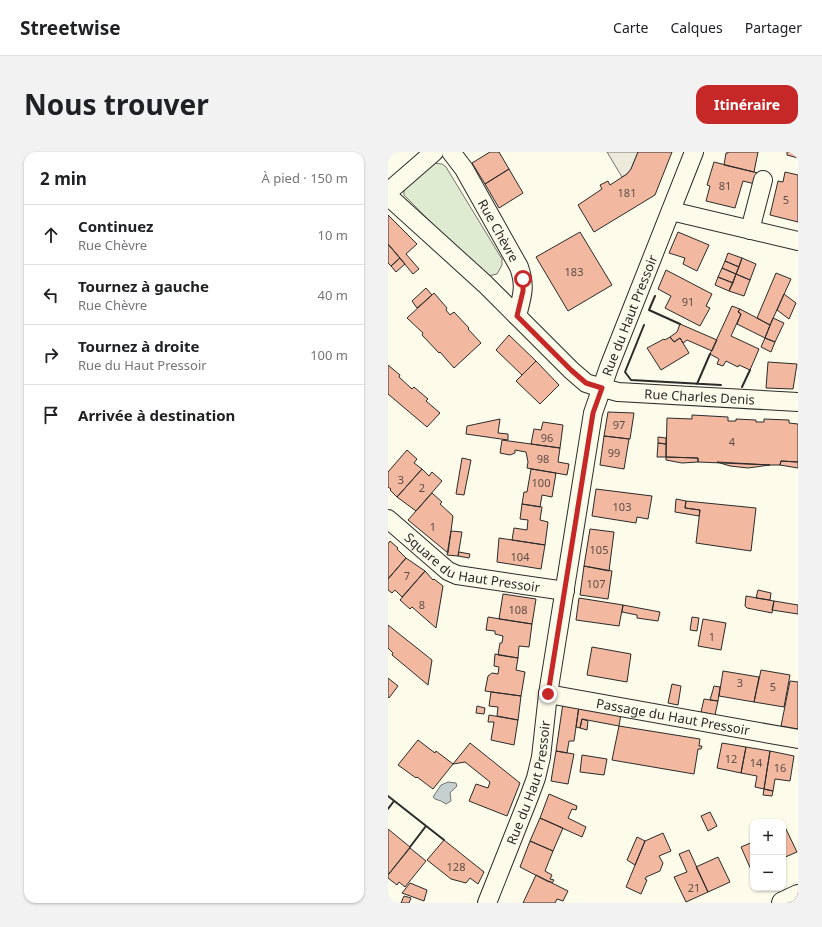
<!DOCTYPE html>
<html lang="fr">
<head>
<meta charset="utf-8">
<style>
	body { margin:0; font-family:"Noto Sans",sans-serif; background:#f2f2f2; color:#202124 }
	.controls { position:absolute; right:12px; bottom:12px; display:grid; overflow:hidden; border-radius:8px; box-shadow:0 1px 3px #0004 }
	.controls button { width:36px; height:36px; display:grid; place-items:center; padding:0; border:0; border-bottom:1px solid #e0e0e0; background:#fff; color:#202124; font:20px sans-serif }
	.stop { position:absolute; width:12px; height:12px; margin:-9px; border:3px solid #c62828; border-radius:50%; background:#fff }
	.stop.end { background:#c62828; border-color:#fff; box-shadow:0 1px 4px #0008 }
	.list { margin:0; padding:0; list-style:none }
	h2 { display:flex; justify-content:space-between; align-items:center; height:52px; margin:0; padding:0 16px; font-size:17px }
	h2 small { font-size:13px; font-weight:400; color:#757577 }
	.list li { display:grid; grid-template-columns:26px 1fr auto; gap:12px; align-items:center; box-sizing:border-box; height:60px; padding:0 16px; border-top:1px solid #e0e0e0 }
	.list b { display:block; font-size:15px; white-space:nowrap }
	.list p { margin:0; font-size:13px; white-space:nowrap; color:#757577 }
	.list em { font-size:13px; font-style:normal; color:#757577 }
	.icon { flex:none; width:22px; height:22px; fill:none; stroke:currentColor; stroke-width:2; stroke-linecap:round; stroke-linejoin:round }
	.map { position:relative; flex:none; width:410px; height:751px; overflow:hidden; border-radius:12px }
	header { display:flex; align-items:center; gap:24px; box-sizing:border-box; height:56px; padding:0 20px; background:#fff; border-bottom:1px solid #e0e0e0 }
	header strong { font-size:19px }
	nav { display:flex; gap:22px; margin-inline-start:auto; font-size:14px }
	.intro { display:flex; align-items:center; justify-content:space-between; box-sizing:border-box; height:96px; padding:0 24px }
	h1 { margin:0; font-size:28px }
	.button { padding:10px 18px; border-radius:12px; background:#c62828; color:#fff; font-size:14px; font-weight:700 }
	main { display:flex; gap:24px; padding:0 24px }
	aside { flex:1; background:#fff; border-radius:12px; box-shadow:0 1px 3px #0004 }
	.map>svg:first-child { display:block }
</style>
</head>
<body>
<header>
<strong>Streetwise</strong>
<nav><a>Carte</a><a>Calques</a><a>Partager</a></nav>
</header>
<div class="intro"><h1>Nous trouver</h1><a class="button">Itinéraire</a></div>
<main>
<aside>
<h2>2 min<small>À pied · 150 m</small></h2>
<ul class="list">
<li><svg class="icon" aria-label="ahead" viewBox="0 0 24 24"><path d="M12 20V5M6 11l6-6 6 6"/></svg><div><b>Continuez</b><p>Rue Chèvre</p></div><em>10 m</em></li>
<li><svg class="icon" aria-label="left" viewBox="0 0 24 24"><path d="M17 20v-9H6M10 6l-5 5 5 5"/></svg><div><b>Tournez à gauche</b><p>Rue Chèvre</p></div><em>40 m</em></li>
<li><svg class="icon" aria-label="right" viewBox="0 0 24 24"><path d="M7 20v-9h11M14 6l5 5-5 5"/></svg><div><b>Tournez à droite</b><p>Rue du Haut Pressoir</p></div><em>100 m</em></li>
<li><svg class="icon" aria-label="arrive" viewBox="0 0 24 24"><path d="M6 21V4h12l-3 4 3 4H6"/></svg><div><b>Arrivée à destination</b></div></li>
</ul>
</aside>
<div class="map">
<svg width="410" height="751" viewBox="0 0 410 751">
	<rect width="100%" height="100%" fill="#fdfbea"/>
	<path fill="#deebd1" stroke="#74746e" d="M45,11L54,12L58,15L114,107V113L109,122L100,124L89,117L16,43V36Z"/>
	<path fill="#eceadb" stroke="#74746e" d="M219,0H250L243,17L239,22L234,25Z"/>
	<path fill="#c7d0d0" stroke="#74746e" d="M60,630L68,631L69,634L62,641L63,649L58,652L53,649L47,647L45,645L53,633Z"/>
	<path fill="#f2b8a0" stroke="#2b2b2b" d="M102,0H111L121,17L97,32L84,11Z
		M250,0H284L267,43L206,80L190,53L214,37L212,33L220,29L222,33L239,22L243,17Z
		M340,0H370L366,20L336,13L338,1H340Z
		M399,0H410V6L399,3Z
		M326,10L370,21L367,32L355,29L347,56L318,49L322,34L319,33Z
		M121,17L135,41L111,56L97,32Z
		M397,20L410,23V70L382,63L390,29L395,30Z
		M0,63L29,92L18,102L31,117L25,122L0,92Z
		M192,80L224,133L180,159L148,105Z
		M290,80L321,93L309,119L295,112L297,106L281,101Z
		M0,92L12,106L3,114L0,111Z
		M340,101L354,106L351,115L337,109Z
		M12,106L17,112L8,120L3,114Z
		M354,106L368,112L362,128L348,122Z
		M337,109L351,115L348,122L334,116Z
		M334,116L348,122L345,131L330,125Z
		M278,118L324,142L318,154L322,156L312,174L277,156L283,144L270,137Z
		M388,121L403,127L382,173L369,166Z
		M348,122L362,128L356,144L341,139Z
		M330,125L345,131L341,139L327,133Z
		M38,136L44,143L29,156L24,149Z
		M46,141L59,156L58,158L62,163L66,160L81,176L80,177L93,191L66,216L52,200L51,201L34,183L35,181L19,166Z
		M396,142L408,151L401,167L389,158Z
		M344,154L352,157L350,160L353,162L343,184L371,197L362,218L351,213L350,215L338,209L335,214L329,212L331,207L322,202Z
		M352,157L382,173L377,186L349,172L353,162L350,160Z
		M385,166L396,171L387,190L377,186Z
		M292,172L329,188L324,199L299,188L295,191L292,186L286,190L282,185L289,180Z
		M121,183L148,209L134,223L108,198Z
		M282,185L286,190L292,186L301,201L273,218L259,196L276,187L277,188Z
		M377,186L387,190L383,200L373,195Z
		M148,209L171,233L152,252L128,229Z
		M380,210L409,212L405,237L378,236Z
		M0,213L12,223L11,225L24,237L26,235L40,247L38,249L52,261L39,275L0,242Z
		M220,260L246,261L242,287L216,284Z
		M304,263L340,265V269H348V267L368,268V270H376V267L401,268V271L410,272V310L393,309L392,313H382L310,310V306L278,305L279,266L304,267Z
		M112,267L110,281L120,282V288L78,282L79,274Z
		M155,270L175,273L172,296L143,292L146,277L153,278Z
		M216,284L241,287L236,317L212,313Z
		M270,285L278,286V292L270,291Z
		M114,288L172,296L170,310L181,312L179,323L139,316L140,310L138,300L127,298V301L122,303L112,301Z
		M270,291L278,292V305H269Z
		M19,298L29,307L26,311L34,317L9,345L2,338L3,337L0,335V320Z
		M278,305L310,306V310L294,311L278,308Z
		M74,306L83,308L76,343L68,342Z
		M393,309L410,310V316L392,313Z
		M329,310L382,313L360,316L342,314Z
		M34,317L41,324L44,320L54,329L28,359L9,345Z
		M143,317L168,321L164,345L154,343L152,355L134,352L136,340H139Z
		M208,337L264,344L260,367L249,365L248,371L204,364Z
		M44,341L54,350L52,352L65,364L60,401L20,368Z
		M288,347L298,349L297,356L312,358L311,364L287,360Z
		M298,349L368,356L363,399L308,391L312,358L297,356Z
		M134,352L154,355L152,368L160,370L157,393L124,388L126,376L139,378L140,368L132,367Z
		M202,377L226,380L221,419L196,414Z
		M63,379L74,380L70,404L59,403Z
		M111,386L157,393L153,417L109,410Z
		M2,389L10,396L9,397L18,406L0,427V392Z
		M71,400L82,402L81,406L70,404Z
		M18,406L37,419L14,445L7,438L4,441L0,438V427Z
		M196,414L224,419L220,447L192,443Z
		M37,419L45,428L46,427L55,434L48,476L24,455L22,457L12,448Z
		M370,438L383,441L382,448L368,446Z
		M115,442L148,447L144,472L111,467Z
		M358,444L386,449L384,461L359,456L357,454Z
		M191,446L235,453L231,474L188,468Z
		M386,449L410,453V462L384,458Z
		M235,453L272,460L270,469L249,466V463L234,460Z
		M100,465L144,472L141,495L131,494L130,506L110,503L112,491H114L115,484L107,482V479L98,478Z
		M304,465L311,466L309,479L302,478Z
		M315,467L338,471L333,498L310,494Z
		M0,473L44,508L40,533L4,503L5,501L0,496Z
		M204,495L243,502L239,530L199,523Z
		M107,502L130,506L128,518L137,520L133,544L97,539L100,524L104,521L110,522L111,515L106,514Z
		M373,518L402,523L396,555L366,550Z
		M335,519L371,525L366,550L331,544Z
		M0,526L10,534L1,546L0,545Z
		M402,529L410,530V577L393,574Z
		M284,532L293,534L290,553L280,551Z
		M326,534L332,535L330,549L322,548Z
		M103,540L133,544L130,568L109,564L110,555L101,554Z
		M316,547L330,549L327,563L313,560Z
		M175,551L191,554L186,589H181L179,601L168,599Z
		M89,554L97,556L96,562L88,561Z
		M191,554L233,562L231,574L194,567L192,576L188,575Z
		M101,563L130,568L126,593L103,588L106,570H100Z
		M194,567L200,569L199,578L192,576Z
		M231,574L312,587L311,594H314L313,597H310L306,622L224,608Z
		M30,588L47,601L48,599L65,612L45,637L29,625L28,626L10,613Z
		M82,591L132,631L119,664L81,649L88,632L100,636L102,630L77,610L65,612Z
		M334,591L358,595L353,621L329,616Z
		M358,595L382,599L376,637L367,635L369,624L353,621Z
		M168,599L186,602L180,632L163,629Z
		M382,599L406,604L402,629L387,627L385,639L376,637Z
		M194,603L219,607L216,623L192,620Z
		M376,637L385,639L384,644L375,643Z
		M161,642L189,654L188,658L184,657L180,666L198,675L194,685L152,666Z
		M322,660L329,674L320,679L313,664Z
		M152,666L175,676L165,699L142,689Z
		M397,675L409,700L395,706V676Z
		M0,677L22,695L0,723Z
		M275,681L283,699L271,704L275,711L272,719L258,725L257,727L259,728L253,742L238,735L257,689Z
		M249,685L257,689L247,713L239,708Z
		M56,688L96,720L90,732L82,726L78,731L63,727L39,708Z
		M142,689L165,699L157,719L164,723L162,727L166,728L164,731L162,729L161,730L132,715Z
		M365,690V719L364,720L353,695Z
		M22,696L38,709L17,735L11,730L9,733L0,726V723Z
		M301,698L320,740L298,750L286,725L299,720L291,702Z
		M330,705L342,730L320,740L308,715Z
		M148,723L180,739L175,749L169,747L167,751H135Z
		M22,731L39,738L36,749L14,741Z
		M16,744L23,746L21,751H13Z"/>
	<g fill="none" stroke-linecap="round" stroke-linejoin="round">
		<defs>
			<g id="minor">
				<path id="s1" d="M63,0L76,17L131,115C138,135 134,144 129,164L183,218L198,231L204,233L230,240L410,250"/>
				<path d="M0,40L46,0"/>
				<path d="M0,44L97,132L129,164"/>
				<path d="M283,59L410,89"/>
				<path d="M362,78L375,28"/>
				<path id="s2" d="M0,367L60,419L69,423L177,439"/>
				<path id="s3" d="M160,542L410,587"/>
				<path id="s4" d="M99,751L141,645L148,626L153,605L160,542L205,261L221,215L306,0"/>
			</g>
			<path id="primary" d="M395,751L410,744"/>
		</defs>
		<use href="#minor" stroke="#2b2b2b" stroke-width="20"/>
		<use href="#primary" stroke="#2b2b2b" stroke-width="24"/>
		<use href="#minor" stroke="#fdfbea" stroke-width="18"/>
		<use href="#primary" stroke="#fdfbea" stroke-width="22"/>
		<path stroke="#2b2b2b" stroke-width="2" d="M267,144L261,158L292,172
			M256,173L237,220L243,228L333,233
			M309,232L322,202
			M354,235L362,218
			M0,644L56,688
			M0,657L6,649
			M22,695L38,674"/>
	</g>
	<g fill="none" stroke-linecap="round" stroke-linejoin="round">
		<path stroke="#c62828" stroke-width="5" d="M135,127V139L129,164L183,218L198,231L214,236L205,261L160,542"/>
	</g>
	<g text-anchor="middle" dominant-baseline="central" stroke-width="3" stroke-linejoin="round" paint-order="stroke">
		<g font-size="11" fill="#5d4e48">
			<text x="337" y="33">81</text>
			<text x="239" y="40">181</text>
			<text x="398" y="47">5</text>
			<text x="186" y="119">183</text>
			<text x="300" y="149">91</text>
			<text x="231" y="272">97</text>
			<text x="159" y="285">96</text>
			<text x="344" y="289">4</text>
			<text x="226" y="300">99</text>
			<text x="155" y="306">98</text>
			<text x="13" y="327">3</text>
			<text x="153" y="330">100</text>
			<text x="34" y="335">2</text>
			<text x="234" y="354">103</text>
			<text x="45" y="374">1</text>
			<text x="211" y="397">105</text>
			<text x="132" y="404">104</text>
			<text x="19" y="423">7</text>
			<text x="208" y="431">107</text>
			<text x="34" y="452">8</text>
			<text x="130" y="457">108</text>
			<text x="324" y="484">1</text>
			<text x="352" y="530">3</text>
			<text x="385" y="534">5</text>
			<text x="343" y="606">12</text>
			<text x="368" y="610">14</text>
			<text x="392" y="615">16</text>
			<text x="68" y="714">128</text>
			<text x="306" y="735">21</text>
		</g>
		<g font-size="13" fill="#2b2b2b" stroke="#fdfbea">
			<text stroke="none"><textPath href="#s1" startOffset="92">Rue Chèvre</textPath></text>
			<text stroke="none"><textPath href="#s4" startOffset="608">Rue du Haut Pressoir</textPath></text>
			<text stroke="none"><textPath href="#s1" startOffset="395">Rue Charles Denis</textPath></text>
			<text stroke="none"><textPath href="#s2" startOffset="99">Square du Haut Pressoir</textPath></text>
			<text stroke="none"><textPath href="#s3" startOffset="127">Passage du Haut Pressoir</textPath></text>
			<text stroke="none"><textPath href="#s4" startOffset="128">Rue du Haut Pressoir</textPath></text>
		</g>
	</g>
</svg>
<div class="controls">
<button>+</button>
<button>−</button>
</div>
<div class="stop" style="left:135px;top:127px"></div>
<div class="stop end" style="left:160px;top:542px"></div>
</div>
</main>
</body>
</html>
